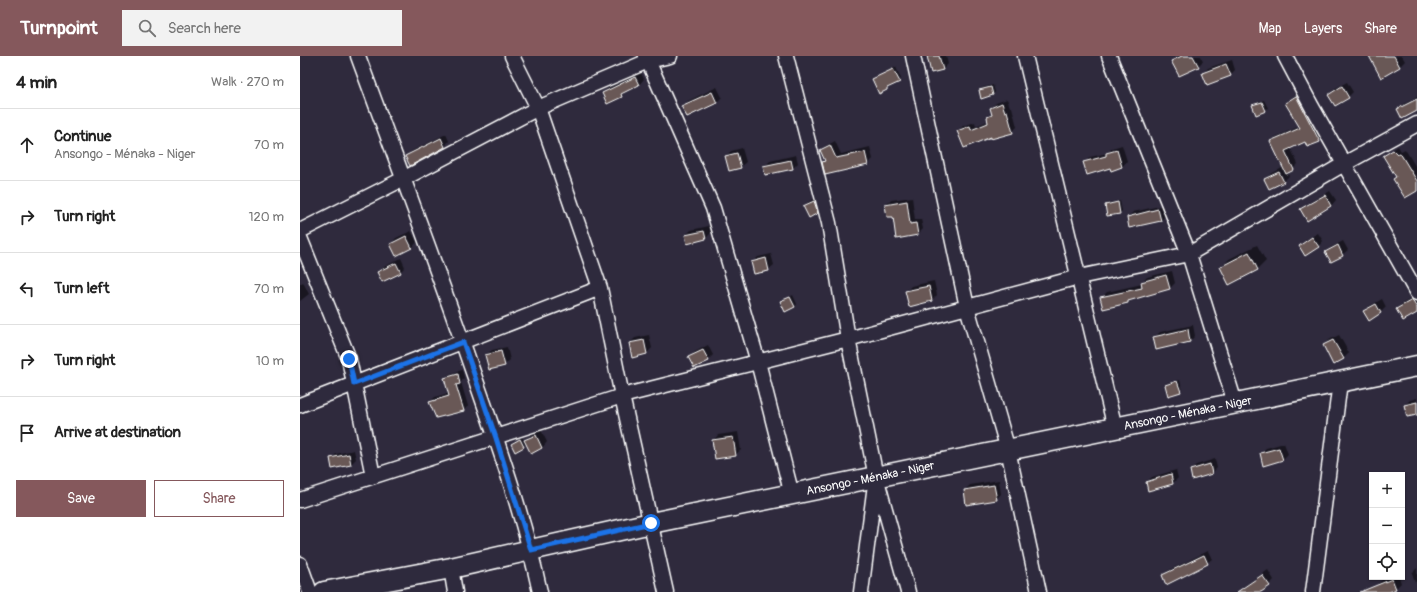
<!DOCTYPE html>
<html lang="en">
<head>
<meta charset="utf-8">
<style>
	body { margin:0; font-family:Pangolin,sans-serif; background:#f2f2f2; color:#222 }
	.controls { position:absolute; right:12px; bottom:12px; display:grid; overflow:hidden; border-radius:0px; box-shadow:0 1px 3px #0004 }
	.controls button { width:36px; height:36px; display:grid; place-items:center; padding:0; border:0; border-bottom:1px solid #e0e0e0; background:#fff; color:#222; font:20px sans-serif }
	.stop { position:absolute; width:12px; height:12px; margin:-9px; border:3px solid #1a73e8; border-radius:50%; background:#fff }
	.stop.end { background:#1a73e8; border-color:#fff; box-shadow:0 1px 4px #0008 }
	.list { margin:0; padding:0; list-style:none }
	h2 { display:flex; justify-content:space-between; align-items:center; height:52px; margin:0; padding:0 16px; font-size:17px }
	h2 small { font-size:13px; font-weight:400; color:#767676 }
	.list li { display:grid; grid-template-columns:26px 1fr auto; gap:12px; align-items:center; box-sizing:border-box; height:72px; padding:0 16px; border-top:1px solid #e0e0e0 }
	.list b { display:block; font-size:15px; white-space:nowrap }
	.list p { margin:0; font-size:13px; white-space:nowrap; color:#767676 }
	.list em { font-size:13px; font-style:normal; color:#767676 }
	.actions { display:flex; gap:8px; padding:12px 16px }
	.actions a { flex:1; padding:9px 0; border:1px solid #85585c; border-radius:0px; text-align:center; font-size:14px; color:#85585c }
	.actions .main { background:#85585c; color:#fff }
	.icon { flex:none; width:22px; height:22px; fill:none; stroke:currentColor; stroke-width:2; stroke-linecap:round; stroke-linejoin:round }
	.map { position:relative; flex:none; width:1117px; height:536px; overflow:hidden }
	header { display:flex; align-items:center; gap:24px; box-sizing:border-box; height:56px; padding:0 20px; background:#85585c; color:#fff }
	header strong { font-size:19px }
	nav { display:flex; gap:22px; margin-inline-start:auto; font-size:14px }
	.search { width:280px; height:36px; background:#f2f2f2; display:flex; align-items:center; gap:10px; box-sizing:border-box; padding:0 14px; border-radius:0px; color:#767676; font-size:15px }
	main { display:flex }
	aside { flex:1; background:#fff }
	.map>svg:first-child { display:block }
</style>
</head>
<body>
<header>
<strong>Turnpoint</strong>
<div class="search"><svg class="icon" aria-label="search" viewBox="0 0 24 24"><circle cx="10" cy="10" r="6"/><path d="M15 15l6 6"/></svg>Search here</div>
<nav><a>Map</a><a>Layers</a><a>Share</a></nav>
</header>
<main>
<aside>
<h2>4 min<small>Walk · 270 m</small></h2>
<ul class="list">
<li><svg class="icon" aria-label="ahead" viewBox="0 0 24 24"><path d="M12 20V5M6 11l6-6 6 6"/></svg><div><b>Continue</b><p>Ansongo - Ménaka - Niger</p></div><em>70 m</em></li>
<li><svg class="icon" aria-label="right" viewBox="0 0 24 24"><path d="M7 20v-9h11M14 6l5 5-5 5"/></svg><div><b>Turn right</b></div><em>120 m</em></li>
<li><svg class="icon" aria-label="left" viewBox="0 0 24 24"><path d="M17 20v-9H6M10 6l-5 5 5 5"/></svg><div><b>Turn left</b></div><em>70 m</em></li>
<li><svg class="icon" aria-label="right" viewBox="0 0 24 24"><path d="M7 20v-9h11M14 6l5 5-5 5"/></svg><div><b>Turn right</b></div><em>10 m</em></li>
<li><svg class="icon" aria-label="arrive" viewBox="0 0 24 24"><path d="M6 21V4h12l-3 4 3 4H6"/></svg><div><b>Arrive at destination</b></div></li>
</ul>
<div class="actions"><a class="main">Save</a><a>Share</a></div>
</aside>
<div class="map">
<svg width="1117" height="536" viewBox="0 0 1117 536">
	<rect width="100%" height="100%" fill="#2f2a3d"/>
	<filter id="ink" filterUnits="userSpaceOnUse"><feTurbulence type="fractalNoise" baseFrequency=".025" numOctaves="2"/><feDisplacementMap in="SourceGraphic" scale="8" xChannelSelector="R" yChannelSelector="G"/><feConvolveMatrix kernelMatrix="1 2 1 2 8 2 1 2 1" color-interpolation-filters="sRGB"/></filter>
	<g filter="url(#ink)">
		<path fill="#0007" d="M628,0H646L648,8L643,13Z
			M878,0H901L903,5L898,10L873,6Z
			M1070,0H1102L1105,5L1100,10L1082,21Z
			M932,4L935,14L930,19L903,18L908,12Z
			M596,11L601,23L587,33L573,23Z
			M341,17L344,23L339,29L326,35L321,40L303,38L308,32Z
			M1047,26L1053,36L1048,41L1029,39L1034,33Z
			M693,29L695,36L693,39L682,42L680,34L682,32Z
			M417,31L422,41L417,46L387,60L383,51L388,45Z
			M1001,36L1024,80L1019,85L1008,90L1005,85L990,91L998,108L993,113L987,116L989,120L984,125L970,132L965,123L971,118L984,111L971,86L976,81L1000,70L986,47L991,42Z
			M1117,41V54H1098L1104,48Z
			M707,43L710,51H712L717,71L712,76L691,79L658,75L663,70L675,66L676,70L688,65V61L692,57L691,52L696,47Z
			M964,44L968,52L965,54L953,50L956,47Z
			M146,78L149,85L144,91L106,100L112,95Z
			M535,85L541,98L570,91L573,103L568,108L523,106L525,104L521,94L526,90Z
			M822,89L827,105L822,111H811L785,107L790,101L808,97L812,92Z
			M1098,90L1101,95L1105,93L1117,113V134L1097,120L1085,100Z
			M442,92L446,106L440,111L426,100L431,95Z
			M496,99L498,107L493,112L464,111L470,105Z
			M1030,135L1036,144L1031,150L1007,164L1001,154L1007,148Z
			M520,140L522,151L517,156L504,150L510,145Z
			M612,141L615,164L621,163L623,173L618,178L593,159L586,149L591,144Z
			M820,145L822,155L819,157L806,149L808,147Z
			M864,149L866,159L861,164L828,161L833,156Z
			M409,170L411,177L406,182L386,179L391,174Z
			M111,175L117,186L112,192L91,188L96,182Z
			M1018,177L1023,185L1018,191L1000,190L1006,184Z
			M1043,185L1048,194L1042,199L1026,196L1032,191Z
			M957,189L966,205L958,213L929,228L921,212L929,203Z
			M471,198L474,209L468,214L453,206L458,201Z
			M101,202L105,211L100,216H79L84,211Z
			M872,215L875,227L870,232L831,243L828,246L802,241L807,236L842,228V227L847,221Z
			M634,225L637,239L632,244L609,249L606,236L611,230Z
			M3,226L9,238L0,245V228Z
			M493,239L497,248L495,251L482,246Z
			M1117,240V256L1097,253L1102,248Z
			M1082,243L1086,251L1081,256L1069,263L1064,256L1070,250Z
			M893,269L895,280L890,285L857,292L855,281L860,276Z
			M349,279L352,292L347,297L330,287L335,282Z
			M1039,279L1049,297L1044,302L1024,290L1029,284Z
			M408,289L413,299L408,304L390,301L395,296Z
			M207,291L210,304L204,309L186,299L192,294Z
			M162,314L164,322L161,326L168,350L164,354L130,346L135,341L149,337L145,323L150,318Z
			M880,324L882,332L880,335L866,330L868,327Z
			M1117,342V358L1105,349L1110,344Z
			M241,374L247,386L242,392L227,387L223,390L212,388L222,381L224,386L231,379Z
			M438,376L441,394L435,399L413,385L418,379Z
			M984,387L988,398L983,403L961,397L966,392Z
			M54,394L56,403L51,408L33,412L31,403L36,398Z
			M915,403L917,412L912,417L892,423L891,414L896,409Z
			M876,414L878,422L873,427L849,434L847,426L852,421Z
			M699,424L701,438L696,443L667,448L665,434L670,429Z
			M908,495L912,503L907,507L863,520L868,515Z
			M1117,512V525L1115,526L1112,517Z
			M968,514L974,524L969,529L959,536H940L945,530Z
			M1090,521H1099L1101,527L1096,532L1086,536H1079L1077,529L1082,524Z"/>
		<path fill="#695957" stroke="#fff" d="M627,0H639L643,14L631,17Z
			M882,0H893L899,11L879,20L871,5Z
			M1069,0H1094L1100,11L1081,22Z
			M926,8L931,20L907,29L902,17Z
			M593,13L600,26L587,32V34L579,38L572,23Z
			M335,21L339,29L321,38L322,41L307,48L302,37Z
			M1042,30L1049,42L1035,50L1028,39Z
			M691,31L693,39L681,43L679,34Z
			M412,36L417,47L387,61L381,50Z
			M996,40L1020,86L1007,91L1005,86L985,95L994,114L986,118L970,85L1000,72L985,47Z
			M1117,43V55L1102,63L1097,53Z
			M962,46L966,55L956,59L952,49Z
			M702,47L705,56L707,55L713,77L691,83V81L664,92L657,75L670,70L671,74L688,67L687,61L692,59L690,52Z
			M141,82L145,91L110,110L105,100Z
			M530,89L536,102L565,96L568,109L525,119L522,106L525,105L520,94Z
			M817,94L822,111L811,115L810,112L787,119L783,106L806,100V97Z
			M1093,94L1097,98L1100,97L1117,125V135L1105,142L1093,123L1096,121L1083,100Z
			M437,97L441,112L429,115L425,100Z
			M491,104L493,113L465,119L463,110Z
			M979,116L984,126L969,133L964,123Z
			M1025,139L1031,150L1007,165L1000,153Z
			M514,145L518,157L509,162L503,150Z
			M607,145L610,168L616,167L618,179L596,183L593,161H587L585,149Z
			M818,146L820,158L807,160L805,149Z
			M858,153L861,165L829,172L827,161Z
			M404,175L406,183L387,188L385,179Z
			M106,180L112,192L96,200L90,188Z
			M1012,181L1019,191L1005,200L999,190Z
			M1038,189L1043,200L1031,206L1025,196Z
			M949,196L958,214L929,229L920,211Z
			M466,202L469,215L454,218L451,206Z
			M96,207L101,217L82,226L77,216Z
			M866,219L870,233L828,245V247L803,253L800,241L842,232L841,226Z
			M629,230L632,245L609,251L605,235Z
			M490,241L495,251L485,256L480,245Z
			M1112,244L1117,252V257L1103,265L1096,253Z
			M1076,248L1081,257L1069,265L1063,255Z
			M888,273L890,286L856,294L853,281Z
			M344,284L347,298L332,302L329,287Z
			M1033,284L1044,303L1033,309L1023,289Z
			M403,294L409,305L394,312L388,301Z
			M201,295L205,310L189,314L185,299Z
			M158,318L160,328L156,329L164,355L136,362L129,346L149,340L144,322Z
			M877,325L881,336L868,340L865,329Z
			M1117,346V359L1107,361L1104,349Z
			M236,379L242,392L231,398L224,384Z
			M433,381L436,400L415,403L412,384Z
			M220,383L224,391L215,396L211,388Z
			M979,392L983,404L963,410L960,397Z
			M49,398L51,409L32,413L30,402Z
			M910,408L912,418L892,424L890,414Z
			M871,418L873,428L848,435L846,426Z
			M694,429L697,444L666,449L664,434Z
			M904,499L908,508L866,529L862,519Z
			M962,519L970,530L961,536H937Z
			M1092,523L1096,533L1089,536H1060Z"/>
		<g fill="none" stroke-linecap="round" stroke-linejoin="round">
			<defs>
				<path id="street" d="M58,0C97,106 137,212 174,319C199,390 224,462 240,536
					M212,0L238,52L300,232L322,340L366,536
					M346,0L413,152L458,306L492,439
					M486,0L529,167L548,283L576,421L561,536
					M613,0L667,251L708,394L739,536
					M725,0L815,372
					M809,0L889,198L935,347
					M985,0L1012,51L1117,237
					M0,175L103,123L238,52L348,5L370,0
					M0,182L49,303L73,420
					M0,349L300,232
					M578,428L608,536
					M0,444L322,340L548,283L779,221L889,198L1044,108L1117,68
					M0,508L10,536
					M151,512L155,536
					M1013,536L1040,326"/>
				<g id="secondary">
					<path id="s1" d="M24,536L151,512L351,467L1117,310"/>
				</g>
			</defs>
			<use href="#street" stroke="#fff" stroke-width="17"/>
			<use href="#secondary" stroke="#fff" stroke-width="23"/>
			<use href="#street" stroke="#2f2a3d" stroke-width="14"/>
			<use href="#secondary" stroke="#2f2a3d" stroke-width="20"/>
		</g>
	</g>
	<g fill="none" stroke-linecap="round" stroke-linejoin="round" filter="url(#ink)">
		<path stroke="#1a73e8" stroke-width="5" d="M49,303L54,328L163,286L196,382L231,494L351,467"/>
	</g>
	<g text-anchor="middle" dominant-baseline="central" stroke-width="4" stroke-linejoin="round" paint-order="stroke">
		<g font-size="12" fill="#fff" stroke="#2f2a3d">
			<text stroke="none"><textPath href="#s1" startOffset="882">Ansongo - Ménaka - Niger</textPath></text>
			<text stroke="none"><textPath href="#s1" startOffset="558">Ansongo - Ménaka - Niger</textPath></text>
		</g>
	</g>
</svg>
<div class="controls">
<button>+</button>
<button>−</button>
<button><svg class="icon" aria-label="locate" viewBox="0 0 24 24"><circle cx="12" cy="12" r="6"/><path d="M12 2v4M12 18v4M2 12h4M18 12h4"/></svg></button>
</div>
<div class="stop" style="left:351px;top:467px"></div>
<div class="stop end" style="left:49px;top:303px"></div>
</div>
</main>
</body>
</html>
